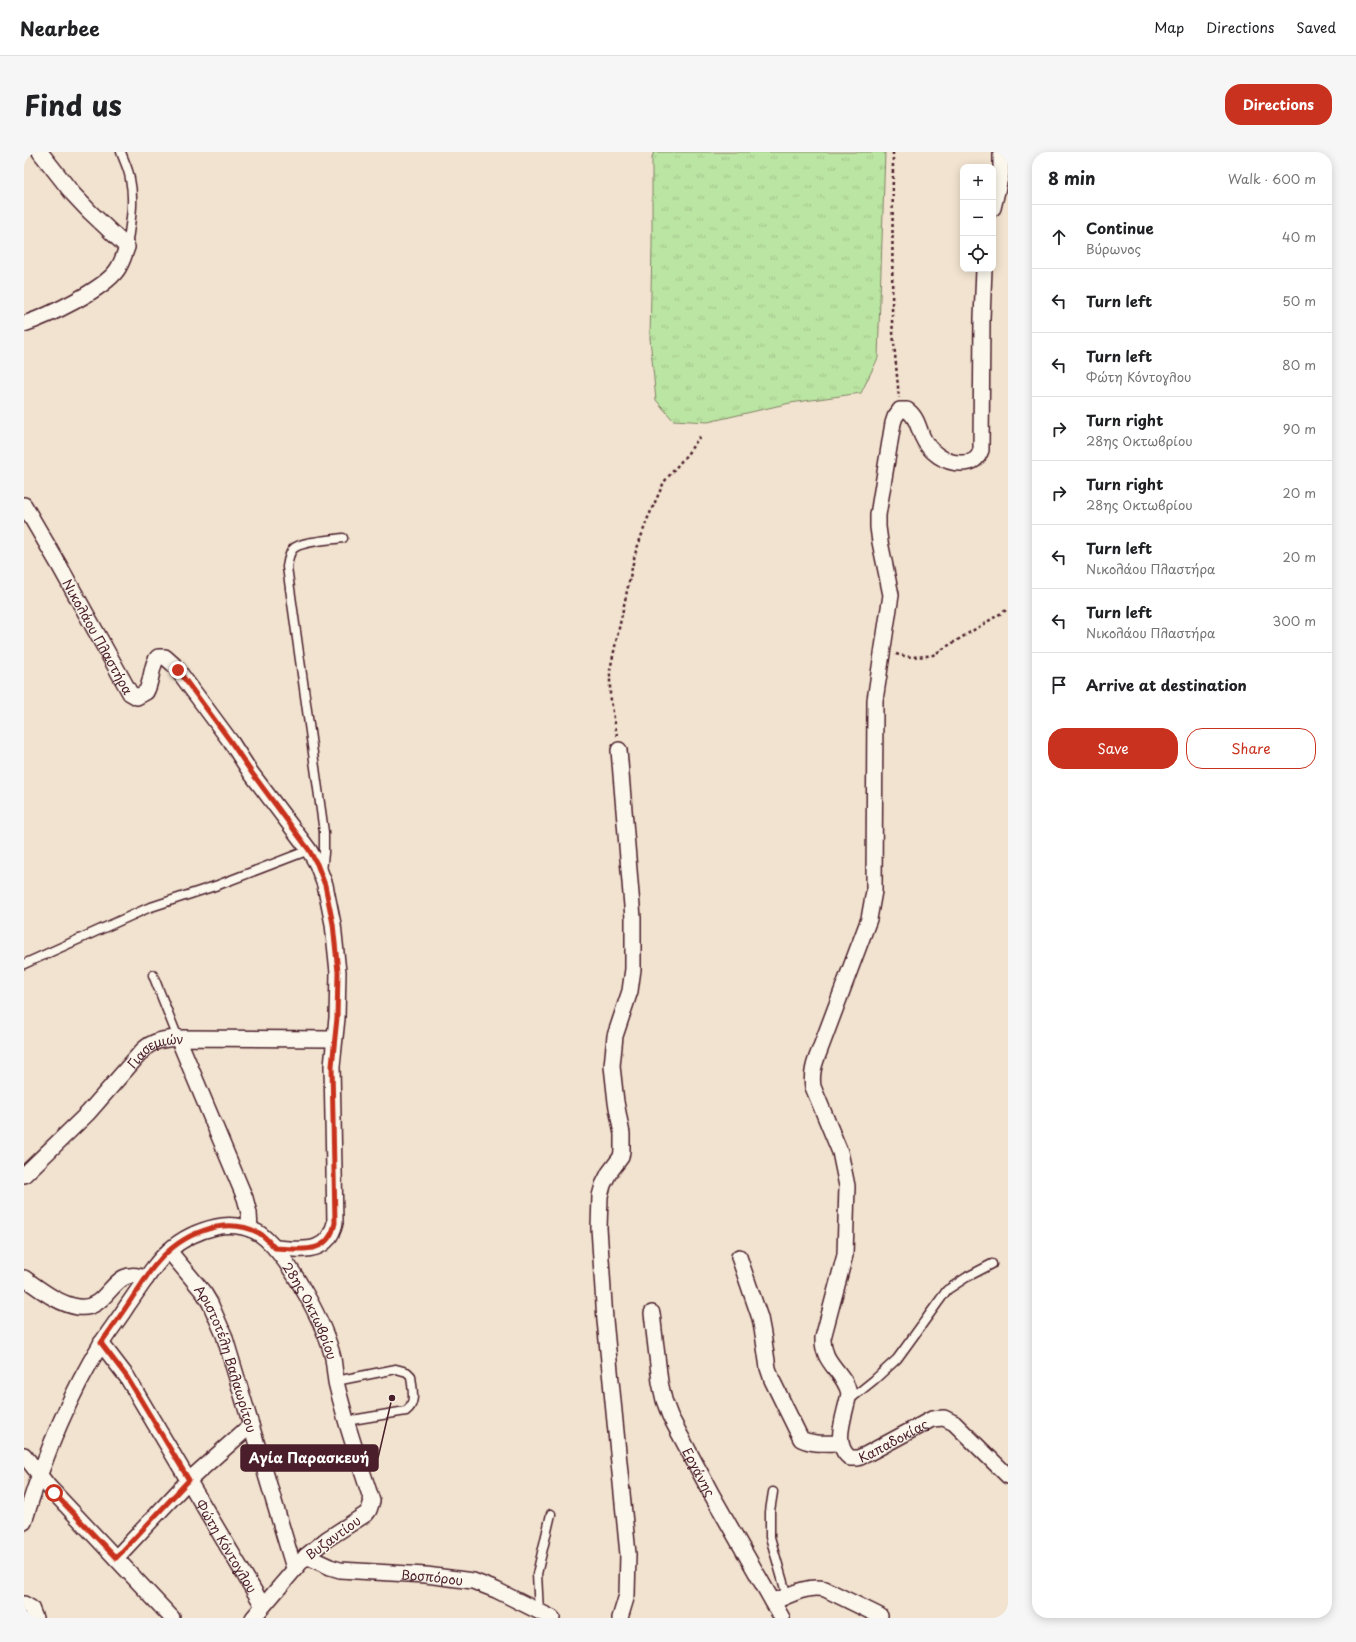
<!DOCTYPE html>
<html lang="en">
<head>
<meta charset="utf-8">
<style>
	body { margin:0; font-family:"Playpen Sans",sans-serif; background:#f6f6f6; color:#202124 }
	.controls { position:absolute; right:12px; top:12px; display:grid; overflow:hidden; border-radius:8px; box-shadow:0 2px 10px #0003 }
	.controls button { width:36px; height:36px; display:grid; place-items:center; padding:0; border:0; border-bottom:1px solid #e0e0e0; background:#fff; color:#202124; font:20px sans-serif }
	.stop { position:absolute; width:12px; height:12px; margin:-9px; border:3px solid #c8321e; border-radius:50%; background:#fff }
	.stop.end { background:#c8321e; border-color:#fff; box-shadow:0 1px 4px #0008 }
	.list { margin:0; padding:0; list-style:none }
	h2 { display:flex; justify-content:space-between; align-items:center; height:52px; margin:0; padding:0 16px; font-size:17px }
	h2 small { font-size:13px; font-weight:400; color:#757577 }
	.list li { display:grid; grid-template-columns:26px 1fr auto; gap:12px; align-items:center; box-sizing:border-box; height:64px; padding:0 16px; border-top:1px solid #e0e0e0 }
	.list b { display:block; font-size:15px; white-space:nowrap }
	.list p { margin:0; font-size:13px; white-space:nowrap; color:#757577 }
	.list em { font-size:13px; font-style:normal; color:#757577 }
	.actions { display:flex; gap:8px; padding:12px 16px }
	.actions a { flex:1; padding:9px 0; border:1px solid #c8321e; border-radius:16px; text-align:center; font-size:14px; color:#c8321e }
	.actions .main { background:#c8321e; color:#fff }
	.icon { flex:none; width:22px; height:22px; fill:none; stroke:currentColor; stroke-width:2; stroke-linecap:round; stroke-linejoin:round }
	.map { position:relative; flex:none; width:984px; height:1466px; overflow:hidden; border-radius:16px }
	header { display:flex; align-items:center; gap:24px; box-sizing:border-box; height:56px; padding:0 20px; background:#fff; border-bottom:1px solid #e0e0e0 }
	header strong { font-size:19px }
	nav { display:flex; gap:22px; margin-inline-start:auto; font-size:14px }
	.intro { display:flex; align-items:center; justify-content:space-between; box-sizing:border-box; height:96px; padding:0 24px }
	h1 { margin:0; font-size:28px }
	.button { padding:10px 18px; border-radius:16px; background:#c8321e; color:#fff; font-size:14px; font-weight:700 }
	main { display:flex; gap:24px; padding:0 24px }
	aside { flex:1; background:#fff; border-radius:16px; box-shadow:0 2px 10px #0003 }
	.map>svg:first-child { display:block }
</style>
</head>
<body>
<header>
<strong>Nearbee</strong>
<nav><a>Map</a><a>Directions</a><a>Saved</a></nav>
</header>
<div class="intro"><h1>Find us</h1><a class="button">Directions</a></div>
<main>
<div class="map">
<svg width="984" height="1466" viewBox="0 0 984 1466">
	<defs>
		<pattern id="grass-tufts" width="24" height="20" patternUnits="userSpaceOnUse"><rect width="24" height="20" fill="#bbe5a2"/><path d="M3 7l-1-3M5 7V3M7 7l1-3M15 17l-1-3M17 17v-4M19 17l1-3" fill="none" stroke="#a2c48c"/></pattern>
	</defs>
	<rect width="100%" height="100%" fill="#f1e3cf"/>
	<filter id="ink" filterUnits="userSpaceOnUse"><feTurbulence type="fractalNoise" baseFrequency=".025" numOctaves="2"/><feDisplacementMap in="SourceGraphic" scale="8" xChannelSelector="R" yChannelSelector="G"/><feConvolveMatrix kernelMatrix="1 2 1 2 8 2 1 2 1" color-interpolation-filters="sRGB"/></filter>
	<g filter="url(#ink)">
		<path fill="url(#grass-tufts)" stroke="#828266" d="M630,0H861L854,206L837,241L766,251L684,270L649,268L632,248L626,186L628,95V5Z"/>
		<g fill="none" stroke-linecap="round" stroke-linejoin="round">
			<defs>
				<path id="service" d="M97,0C100,9 105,18 106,27C111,49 106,73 103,95
					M298,719L300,701V680L263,415C264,409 265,401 269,397C277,389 307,388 319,386
					M0,812L124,756L194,733L285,698
					M129,823L154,886
					M312,1229L372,1217L383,1220L387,1224C388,1236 393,1251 382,1259L322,1269
					M824,1249L850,1228L873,1207L923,1138L943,1125L968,1112
					M749,1340L746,1359V1385L763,1444
					M515,1460L513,1422L527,1362"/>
				<g id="minor">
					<path d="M969,56L977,22V0"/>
					<path id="s1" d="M960,117L958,166L957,298C954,307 949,311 939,311C921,312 905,300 898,284C894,274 892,264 883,258H876L871,265L869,271L854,363V375L856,390L867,443L851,548L850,739L845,767L795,900C790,912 787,922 789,935L816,1000L823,1034L821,1103L799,1186C798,1212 820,1219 825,1241C822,1261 807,1292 826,1306H834L843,1302L908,1267L920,1266L930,1271L984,1324"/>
					<path d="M0,172C24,164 79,138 93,118C98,111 100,103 103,95L66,60L49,42L16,0"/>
					<path id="s2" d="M0,353L35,413L106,541L113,545L122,540C128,530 127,512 134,505H141L150,513L207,590L227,621L285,698L293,712L301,733L309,772L314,820L313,866L308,914L311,1071C303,1104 277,1097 251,1096"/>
					<path d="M595,598L609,766V817L606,839L591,884L588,914L592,950L598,982V999L597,1005L585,1021L579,1033L576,1044L575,1076L581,1168L604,1402L603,1443L596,1466"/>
					<path d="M154,886L221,1046L225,1061L226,1077"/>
					<path id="s3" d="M0,1023L64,961L119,898C129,888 141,887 154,886L310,887"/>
					<path id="s4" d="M145,1099L180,1141L186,1151L200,1183L270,1416"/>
					<path d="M715,1105L736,1166L739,1182L744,1216L748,1228L777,1287C789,1293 802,1291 816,1291"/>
					<path d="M0,1126C16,1137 34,1152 54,1155C86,1160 88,1110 122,1127"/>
					<path id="s5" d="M628,1161L636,1230L640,1248L646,1264L688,1343L758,1466"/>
					<path id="s6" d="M77,1191L103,1225L239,1454"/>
					<path d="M0,1303L25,1335L148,1466"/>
					<path id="s7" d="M0,1370C19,1308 43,1247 77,1192C85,1179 95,1167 103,1154C130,1116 143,1086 192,1075C209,1071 230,1075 242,1087C268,1111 301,1172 309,1206C310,1214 311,1222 312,1230C315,1243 319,1256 322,1268C330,1295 339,1322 348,1349L345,1358L342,1362L303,1387L282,1404L229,1466"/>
					<path id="s8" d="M282,1404L306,1415L316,1418L402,1423L449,1429L472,1438L528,1466"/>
					<path d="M92,1406L165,1328L227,1273"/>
					<path d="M749,1450C766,1443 782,1433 801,1437L856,1464"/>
					<path d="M0,1452L7,1456L11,1466"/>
				</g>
			</defs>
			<use href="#service" stroke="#4a1f2b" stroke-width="11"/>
			<use href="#minor" stroke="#4a1f2b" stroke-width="18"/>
			<path stroke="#4a1f2b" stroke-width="2.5" stroke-dasharray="3 3" stroke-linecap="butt" d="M869,0L868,169L875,246
				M872,502C885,506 896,505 909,503L984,457
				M593,584L586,542V518L611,402L623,368L640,330L664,301L677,283"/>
			<use href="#service" stroke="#fbf7ec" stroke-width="8"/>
			<use href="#minor" stroke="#fbf7ec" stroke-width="15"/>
		</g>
	</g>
	<g fill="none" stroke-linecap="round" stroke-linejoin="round" filter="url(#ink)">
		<path stroke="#c8321e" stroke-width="5" d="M30,1341L92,1406L165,1328L103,1225L77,1191C88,1175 100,1159 110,1143C118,1133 124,1120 133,1111C157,1082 200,1063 235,1081C242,1085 246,1091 251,1096C276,1097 304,1104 311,1071L308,914L313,866L314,820L309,772L301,733L293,712L285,698L228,621L207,590L154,518"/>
	</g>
	<g text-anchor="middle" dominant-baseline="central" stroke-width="3" stroke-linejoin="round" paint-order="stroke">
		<g font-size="13" fill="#4a1f2b" stroke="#fbf7ec">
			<text stroke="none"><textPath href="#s2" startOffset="151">Νικολάου Πλαστήρα</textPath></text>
			<text stroke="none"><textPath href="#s3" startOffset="184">Γιασεμιών</textPath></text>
			<text stroke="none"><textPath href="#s7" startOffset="502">28ης Οκτωβρίου</textPath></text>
			<text stroke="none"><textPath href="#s4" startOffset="124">Αριστοτέλη Βαλαωρίτου</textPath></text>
			<text stroke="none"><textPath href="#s1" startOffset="1426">Καπαδοκίας</textPath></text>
			<text stroke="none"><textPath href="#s5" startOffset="168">Εργάνης</textPath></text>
			<text transform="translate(309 1385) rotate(-36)">Βυζαντίου</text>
			<text stroke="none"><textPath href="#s6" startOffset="239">Φώτη Κόντογλου</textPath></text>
			<text stroke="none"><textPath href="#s8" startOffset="129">Βοσπόρου</textPath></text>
		</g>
	</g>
	<path fill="none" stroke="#4a1f2b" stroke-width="1.5" d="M368 1246L354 1306"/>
	<circle fill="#4a1f2b" stroke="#fbf7ec" stroke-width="1.5" cx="368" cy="1246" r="4"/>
	<rect fill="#4a1f2b" stroke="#4a1f2b" stroke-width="1.5" x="217" y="1293" width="137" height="26" rx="4"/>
	<g font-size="14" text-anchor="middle" font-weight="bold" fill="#fff">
		<text x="285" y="1311">Αγία Παρασκευή</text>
	</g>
</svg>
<div class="controls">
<button>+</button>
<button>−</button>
<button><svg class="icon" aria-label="locate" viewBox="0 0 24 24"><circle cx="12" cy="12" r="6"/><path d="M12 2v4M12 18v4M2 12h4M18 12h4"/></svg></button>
</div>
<div class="stop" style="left:30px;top:1341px"></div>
<div class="stop end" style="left:154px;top:518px"></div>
</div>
<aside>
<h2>8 min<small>Walk · 600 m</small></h2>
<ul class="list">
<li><svg class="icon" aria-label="ahead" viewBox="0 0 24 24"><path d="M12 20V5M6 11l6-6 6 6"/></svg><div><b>Continue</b><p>Βύρωνος</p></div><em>40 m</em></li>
<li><svg class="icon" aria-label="left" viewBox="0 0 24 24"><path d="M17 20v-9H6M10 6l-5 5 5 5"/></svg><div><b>Turn left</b></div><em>50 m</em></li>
<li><svg class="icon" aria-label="left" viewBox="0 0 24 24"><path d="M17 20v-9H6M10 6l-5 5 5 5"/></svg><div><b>Turn left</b><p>Φώτη Κόντογλου</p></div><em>80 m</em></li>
<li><svg class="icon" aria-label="right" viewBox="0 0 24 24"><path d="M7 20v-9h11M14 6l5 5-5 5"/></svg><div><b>Turn right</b><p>28ης Οκτωβρίου</p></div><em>90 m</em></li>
<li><svg class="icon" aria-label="right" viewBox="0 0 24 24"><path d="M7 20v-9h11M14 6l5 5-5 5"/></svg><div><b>Turn right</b><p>28ης Οκτωβρίου</p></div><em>20 m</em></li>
<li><svg class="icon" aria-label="left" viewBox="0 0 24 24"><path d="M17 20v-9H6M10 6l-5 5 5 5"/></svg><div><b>Turn left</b><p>Νικολάου Πλαστήρα</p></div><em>20 m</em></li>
<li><svg class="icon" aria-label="left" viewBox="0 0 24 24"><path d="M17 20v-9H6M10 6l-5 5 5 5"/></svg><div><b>Turn left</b><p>Νικολάου Πλαστήρα</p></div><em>300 m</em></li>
<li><svg class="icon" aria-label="arrive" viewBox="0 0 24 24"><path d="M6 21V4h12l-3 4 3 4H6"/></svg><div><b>Arrive at destination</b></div></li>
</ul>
<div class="actions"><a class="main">Save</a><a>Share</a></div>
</aside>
</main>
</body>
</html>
